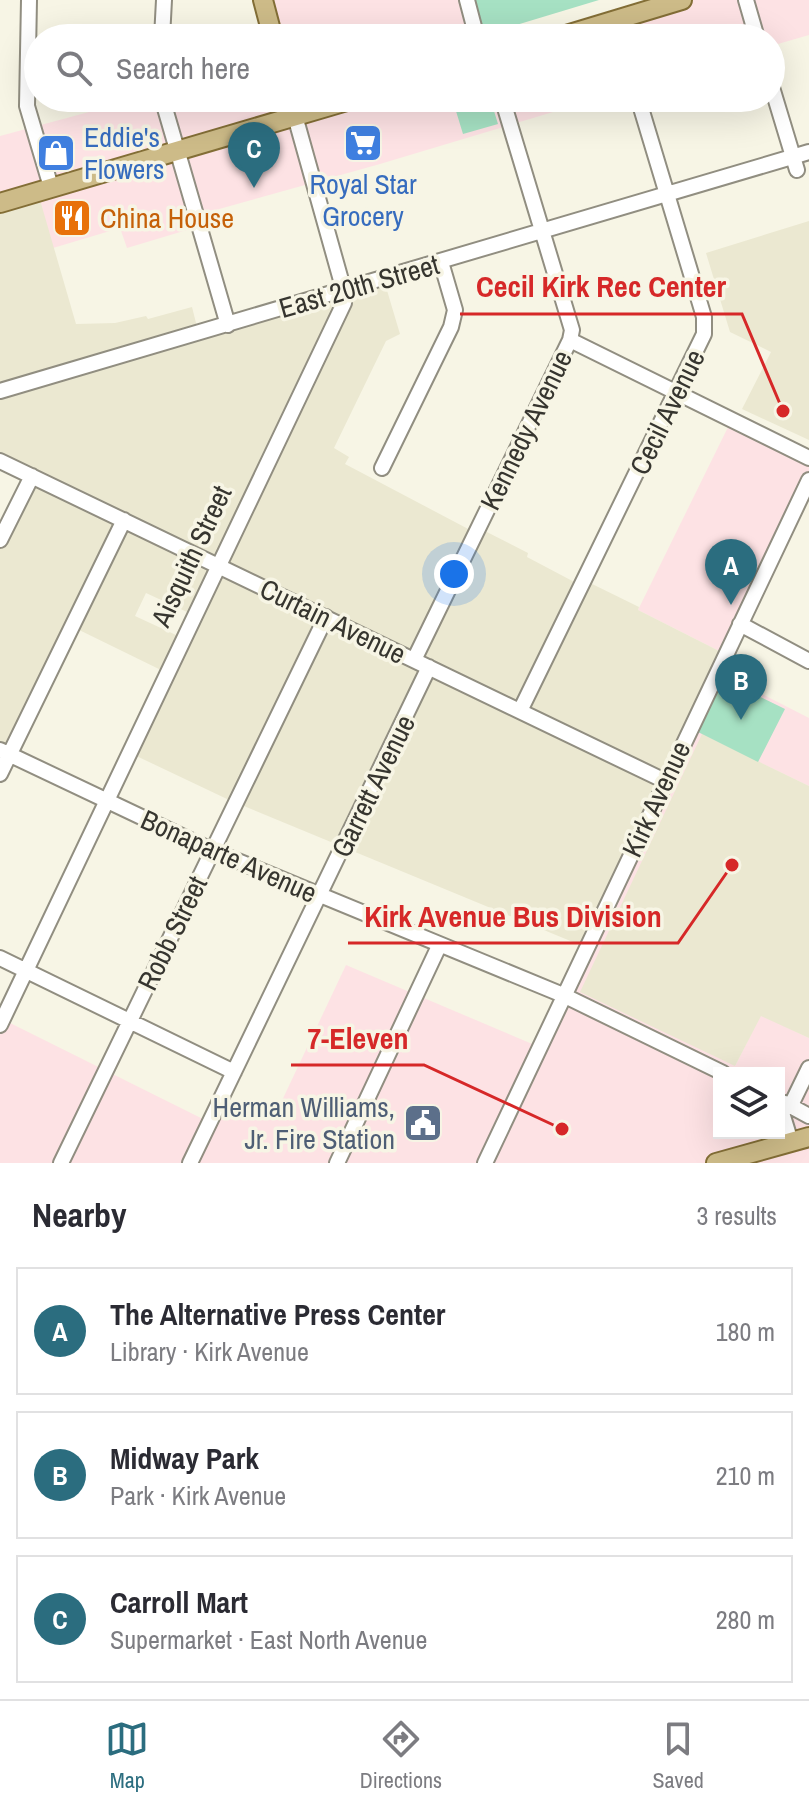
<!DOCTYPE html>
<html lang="en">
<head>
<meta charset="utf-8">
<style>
	body { margin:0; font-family:"Archivo Narrow",sans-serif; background:#f7f7f7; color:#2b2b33 }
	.controls { position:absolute; right:24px; bottom:24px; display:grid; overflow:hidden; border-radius:0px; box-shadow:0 8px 32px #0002 }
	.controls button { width:72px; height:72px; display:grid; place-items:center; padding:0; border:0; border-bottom:2px solid #e1e1e2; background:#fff; color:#2b2b33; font:40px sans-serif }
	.you { position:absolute; left:454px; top:574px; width:28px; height:28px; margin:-20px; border:6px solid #fff; border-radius:50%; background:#1a73e8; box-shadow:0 0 0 12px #1a73e833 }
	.badge { display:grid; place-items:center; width:52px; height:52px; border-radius:50%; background:#2b6d7f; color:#fff; font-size:26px; font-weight:700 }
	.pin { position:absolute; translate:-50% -66px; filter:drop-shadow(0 2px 4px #0008) }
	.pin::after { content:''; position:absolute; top:42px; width:28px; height:24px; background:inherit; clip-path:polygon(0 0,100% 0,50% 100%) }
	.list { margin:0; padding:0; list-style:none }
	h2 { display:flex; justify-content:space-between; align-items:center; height:104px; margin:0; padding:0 32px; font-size:34px }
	h2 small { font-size:26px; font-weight:400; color:#7c7c81 }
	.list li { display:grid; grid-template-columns:52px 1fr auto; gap:24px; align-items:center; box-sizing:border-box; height:128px; margin:0 16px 16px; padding:0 16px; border:2px solid #e1e1e2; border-radius:0px }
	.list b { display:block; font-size:30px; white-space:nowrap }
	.list p { margin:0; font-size:26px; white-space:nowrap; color:#7c7c81 }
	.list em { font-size:26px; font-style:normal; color:#7c7c81 }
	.icon { flex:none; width:44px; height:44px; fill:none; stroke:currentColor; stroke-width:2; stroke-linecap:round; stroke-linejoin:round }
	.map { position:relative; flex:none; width:809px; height:1163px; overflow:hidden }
	.search { position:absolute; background:#fff; box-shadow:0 8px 32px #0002; left:24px; right:24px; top:24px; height:88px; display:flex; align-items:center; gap:20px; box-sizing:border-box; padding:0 28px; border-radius:44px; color:#7c7c81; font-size:30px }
	.sheet { height:536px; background:#fff }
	nav { display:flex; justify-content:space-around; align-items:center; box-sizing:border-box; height:112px; border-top:2px solid #e1e1e2; background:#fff; font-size:22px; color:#7c7c81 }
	nav a { display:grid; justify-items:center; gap:4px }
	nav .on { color:#2b6d7f }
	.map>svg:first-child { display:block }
</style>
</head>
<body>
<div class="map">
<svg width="809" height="1163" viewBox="0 0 809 1163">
	<rect width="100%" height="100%" fill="#f7f5e5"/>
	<path fill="#fde2e4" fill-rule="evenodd" d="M262,0H462L473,38H273Z
		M679,0H809V35L771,46V38H550Z
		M85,98H600L380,164L194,216L197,227L127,248L120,228L53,248L0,204V136L89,112Z
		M732,419L809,455V480L723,653L638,610Z
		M715,670L809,718V786L702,735L735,1066L761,1015L809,1038V1163H0V1018L209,1122L217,1105L278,1109L346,965L537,1046ZM719,1073H779V1133H719Z"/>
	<path fill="#ebe8d1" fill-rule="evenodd" d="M38,193L76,324L115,323L146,316L148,319L192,307L198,331L383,277L400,334L386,341L334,448L349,457L345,464L472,531L475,526L528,553L527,557L580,585L584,580L639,607L638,610L723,653L585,947L227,799L128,752L165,672L71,626L18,733L0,753V538L30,475L0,460V204ZM146,593L187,612L176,635L135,616Z
		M809,221V440L742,409L771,352L730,332L706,253Z
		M702,734L809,786V1038L761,1016L735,1066L580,992Z"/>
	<path fill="#a6e1c3" d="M474,0H599L483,35Z
		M452,98H490L498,124L463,134Z
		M724,679L785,709L758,762L698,732Z"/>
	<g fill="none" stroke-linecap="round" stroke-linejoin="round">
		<defs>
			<path id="minor" d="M29,0L27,106L51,187
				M467,0L477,38
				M746,0L757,38
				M615,20L620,38
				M162,38L164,0
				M771,84L797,170
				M162,98L228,325
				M570,340L809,458
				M0,391L809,152
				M0,461L665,781
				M382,468L451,327L455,310L441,262
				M0,540L32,476
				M740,624L809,661
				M414,660L570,340L572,330L502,98
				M520,711L704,334V317L638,98
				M0,750L211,850L563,995L723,1073
				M0,774L124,520
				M0,958L234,1072
				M0,1025L344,303V291L295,116
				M779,1103L791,1142
				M785,1103L809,1116
				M791,1105L809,1068
				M61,1163L326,617
				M190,1163L429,667
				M337,1163L439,946
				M485,1163L809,480"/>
			<path id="major" d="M263,0L273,38
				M556,38L682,0
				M0,203L357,98
				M716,1163L809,1137"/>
		</defs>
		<use href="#minor" stroke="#918e81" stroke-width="18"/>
		<use href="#major" stroke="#836e36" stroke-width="22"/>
		<use href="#minor" stroke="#fff" stroke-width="14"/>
		<use href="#major" stroke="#cdbb88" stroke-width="18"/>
	</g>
	<defs>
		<symbol id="supermarket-square" viewBox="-11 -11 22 22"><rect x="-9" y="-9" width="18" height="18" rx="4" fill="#3f7fe0" stroke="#f7f5e5"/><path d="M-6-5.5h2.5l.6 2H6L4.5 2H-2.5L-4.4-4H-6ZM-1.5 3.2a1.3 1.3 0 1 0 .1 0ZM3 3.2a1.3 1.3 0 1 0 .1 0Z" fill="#fff"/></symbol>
		<symbol id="shop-square" viewBox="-11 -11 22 22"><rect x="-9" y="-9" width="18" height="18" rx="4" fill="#3f7fe0" stroke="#f7f5e5"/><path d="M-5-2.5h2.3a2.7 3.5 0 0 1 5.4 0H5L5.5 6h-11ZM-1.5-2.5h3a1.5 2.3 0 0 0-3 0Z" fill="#fff"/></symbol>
		<symbol id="restaurant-square" viewBox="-11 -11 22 22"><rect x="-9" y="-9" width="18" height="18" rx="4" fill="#e8710a" stroke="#f7f5e5"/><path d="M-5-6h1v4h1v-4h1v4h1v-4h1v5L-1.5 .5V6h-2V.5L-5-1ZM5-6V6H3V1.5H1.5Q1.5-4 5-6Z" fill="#fff"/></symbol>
		<symbol id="civic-square" viewBox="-11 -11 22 22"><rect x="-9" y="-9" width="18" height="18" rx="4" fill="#5c6f8a" stroke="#f7f5e5"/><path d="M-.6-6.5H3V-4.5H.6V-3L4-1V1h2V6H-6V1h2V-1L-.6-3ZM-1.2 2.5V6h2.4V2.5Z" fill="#fff"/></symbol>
	</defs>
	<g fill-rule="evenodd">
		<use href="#supermarket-square" x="341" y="121" width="44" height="44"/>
		<use href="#shop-square" x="34" y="131" width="44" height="44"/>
		<use href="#restaurant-square" x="50" y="196" width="44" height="44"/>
		<use href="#civic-square" x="401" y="1101" width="44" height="44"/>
	</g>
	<g text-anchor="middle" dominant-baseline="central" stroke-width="7" stroke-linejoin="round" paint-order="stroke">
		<g font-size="28" fill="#366cbe" stroke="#f7f5e5" text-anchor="start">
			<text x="84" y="137">Eddie's<tspan x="84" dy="32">Flowers</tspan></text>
			<text x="363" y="184" text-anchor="middle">Royal Star<tspan x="363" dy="32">Grocery</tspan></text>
		</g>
		<g font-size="28" fill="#c56008" stroke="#f7f5e5" text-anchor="start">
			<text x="100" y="218">China House</text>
		</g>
		<g font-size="28" fill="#36352f" stroke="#f7f5e5">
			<text transform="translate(359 286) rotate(-16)">East 20th Street</text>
			<text transform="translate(667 412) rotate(-64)">Cecil Avenue</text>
			<text transform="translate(526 430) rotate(-64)">Kennedy Avenue</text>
			<text transform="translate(191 556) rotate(-65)">Aisquith Street</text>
			<text transform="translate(333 621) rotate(26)">Curtain Avenue</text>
			<text transform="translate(373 786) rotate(-64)">Garrett Avenue</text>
			<text transform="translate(656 799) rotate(-65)">Kirk Avenue</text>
			<text transform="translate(229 856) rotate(24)">Bonaparte Avenue</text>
			<text transform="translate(172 933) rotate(-64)">Robb Street</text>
		</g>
		<g font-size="28" fill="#4e5e75" stroke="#f7f5e5" text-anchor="end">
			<text x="395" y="1107">Herman Williams,<tspan x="395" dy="32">Jr. Fire Station</tspan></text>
		</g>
	</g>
	<path fill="none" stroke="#d62828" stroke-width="3" d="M783 411L742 314H460M732 865L678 943H348M562 1129L424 1065H291"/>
	<g fill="#d62828" stroke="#f7f5e5" stroke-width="3">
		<circle cx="783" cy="411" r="8"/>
		<circle cx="732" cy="865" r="8"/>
		<circle cx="562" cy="1129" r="8"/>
	</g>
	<g font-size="30" text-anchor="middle" font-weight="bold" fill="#d62828" stroke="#f7f5e5" stroke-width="7" stroke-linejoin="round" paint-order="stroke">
		<text x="601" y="297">Cecil Kirk Rec Center</text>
		<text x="513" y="927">Kirk Avenue Bus Division</text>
		<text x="358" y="1049">7-Eleven</text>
	</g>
</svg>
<div class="controls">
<button><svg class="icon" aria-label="layers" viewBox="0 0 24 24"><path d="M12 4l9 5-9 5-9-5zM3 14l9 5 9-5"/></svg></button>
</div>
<div class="you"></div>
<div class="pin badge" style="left:731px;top:605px">A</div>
<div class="pin badge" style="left:741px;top:720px">B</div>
<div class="pin badge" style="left:254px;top:188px">C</div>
<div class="search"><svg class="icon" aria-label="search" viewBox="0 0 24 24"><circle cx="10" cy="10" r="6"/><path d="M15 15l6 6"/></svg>Search here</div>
</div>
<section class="sheet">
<h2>Nearby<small>3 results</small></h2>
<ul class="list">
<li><span class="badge">A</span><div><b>The Alternative Press Center</b><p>Library · Kirk Avenue</p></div><em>180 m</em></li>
<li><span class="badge">B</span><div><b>Midway Park</b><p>Park · Kirk Avenue</p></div><em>210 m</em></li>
<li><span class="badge">C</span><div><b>Carroll Mart</b><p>Supermarket · East North Avenue</p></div><em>280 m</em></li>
</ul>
</section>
<nav>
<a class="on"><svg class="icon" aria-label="map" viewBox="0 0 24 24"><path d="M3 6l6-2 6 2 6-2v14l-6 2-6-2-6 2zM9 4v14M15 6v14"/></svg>Map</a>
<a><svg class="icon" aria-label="directions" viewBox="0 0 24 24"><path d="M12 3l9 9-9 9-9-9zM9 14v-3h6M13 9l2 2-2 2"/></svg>Directions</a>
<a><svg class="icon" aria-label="saved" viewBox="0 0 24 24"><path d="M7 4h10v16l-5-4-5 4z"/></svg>Saved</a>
</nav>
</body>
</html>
